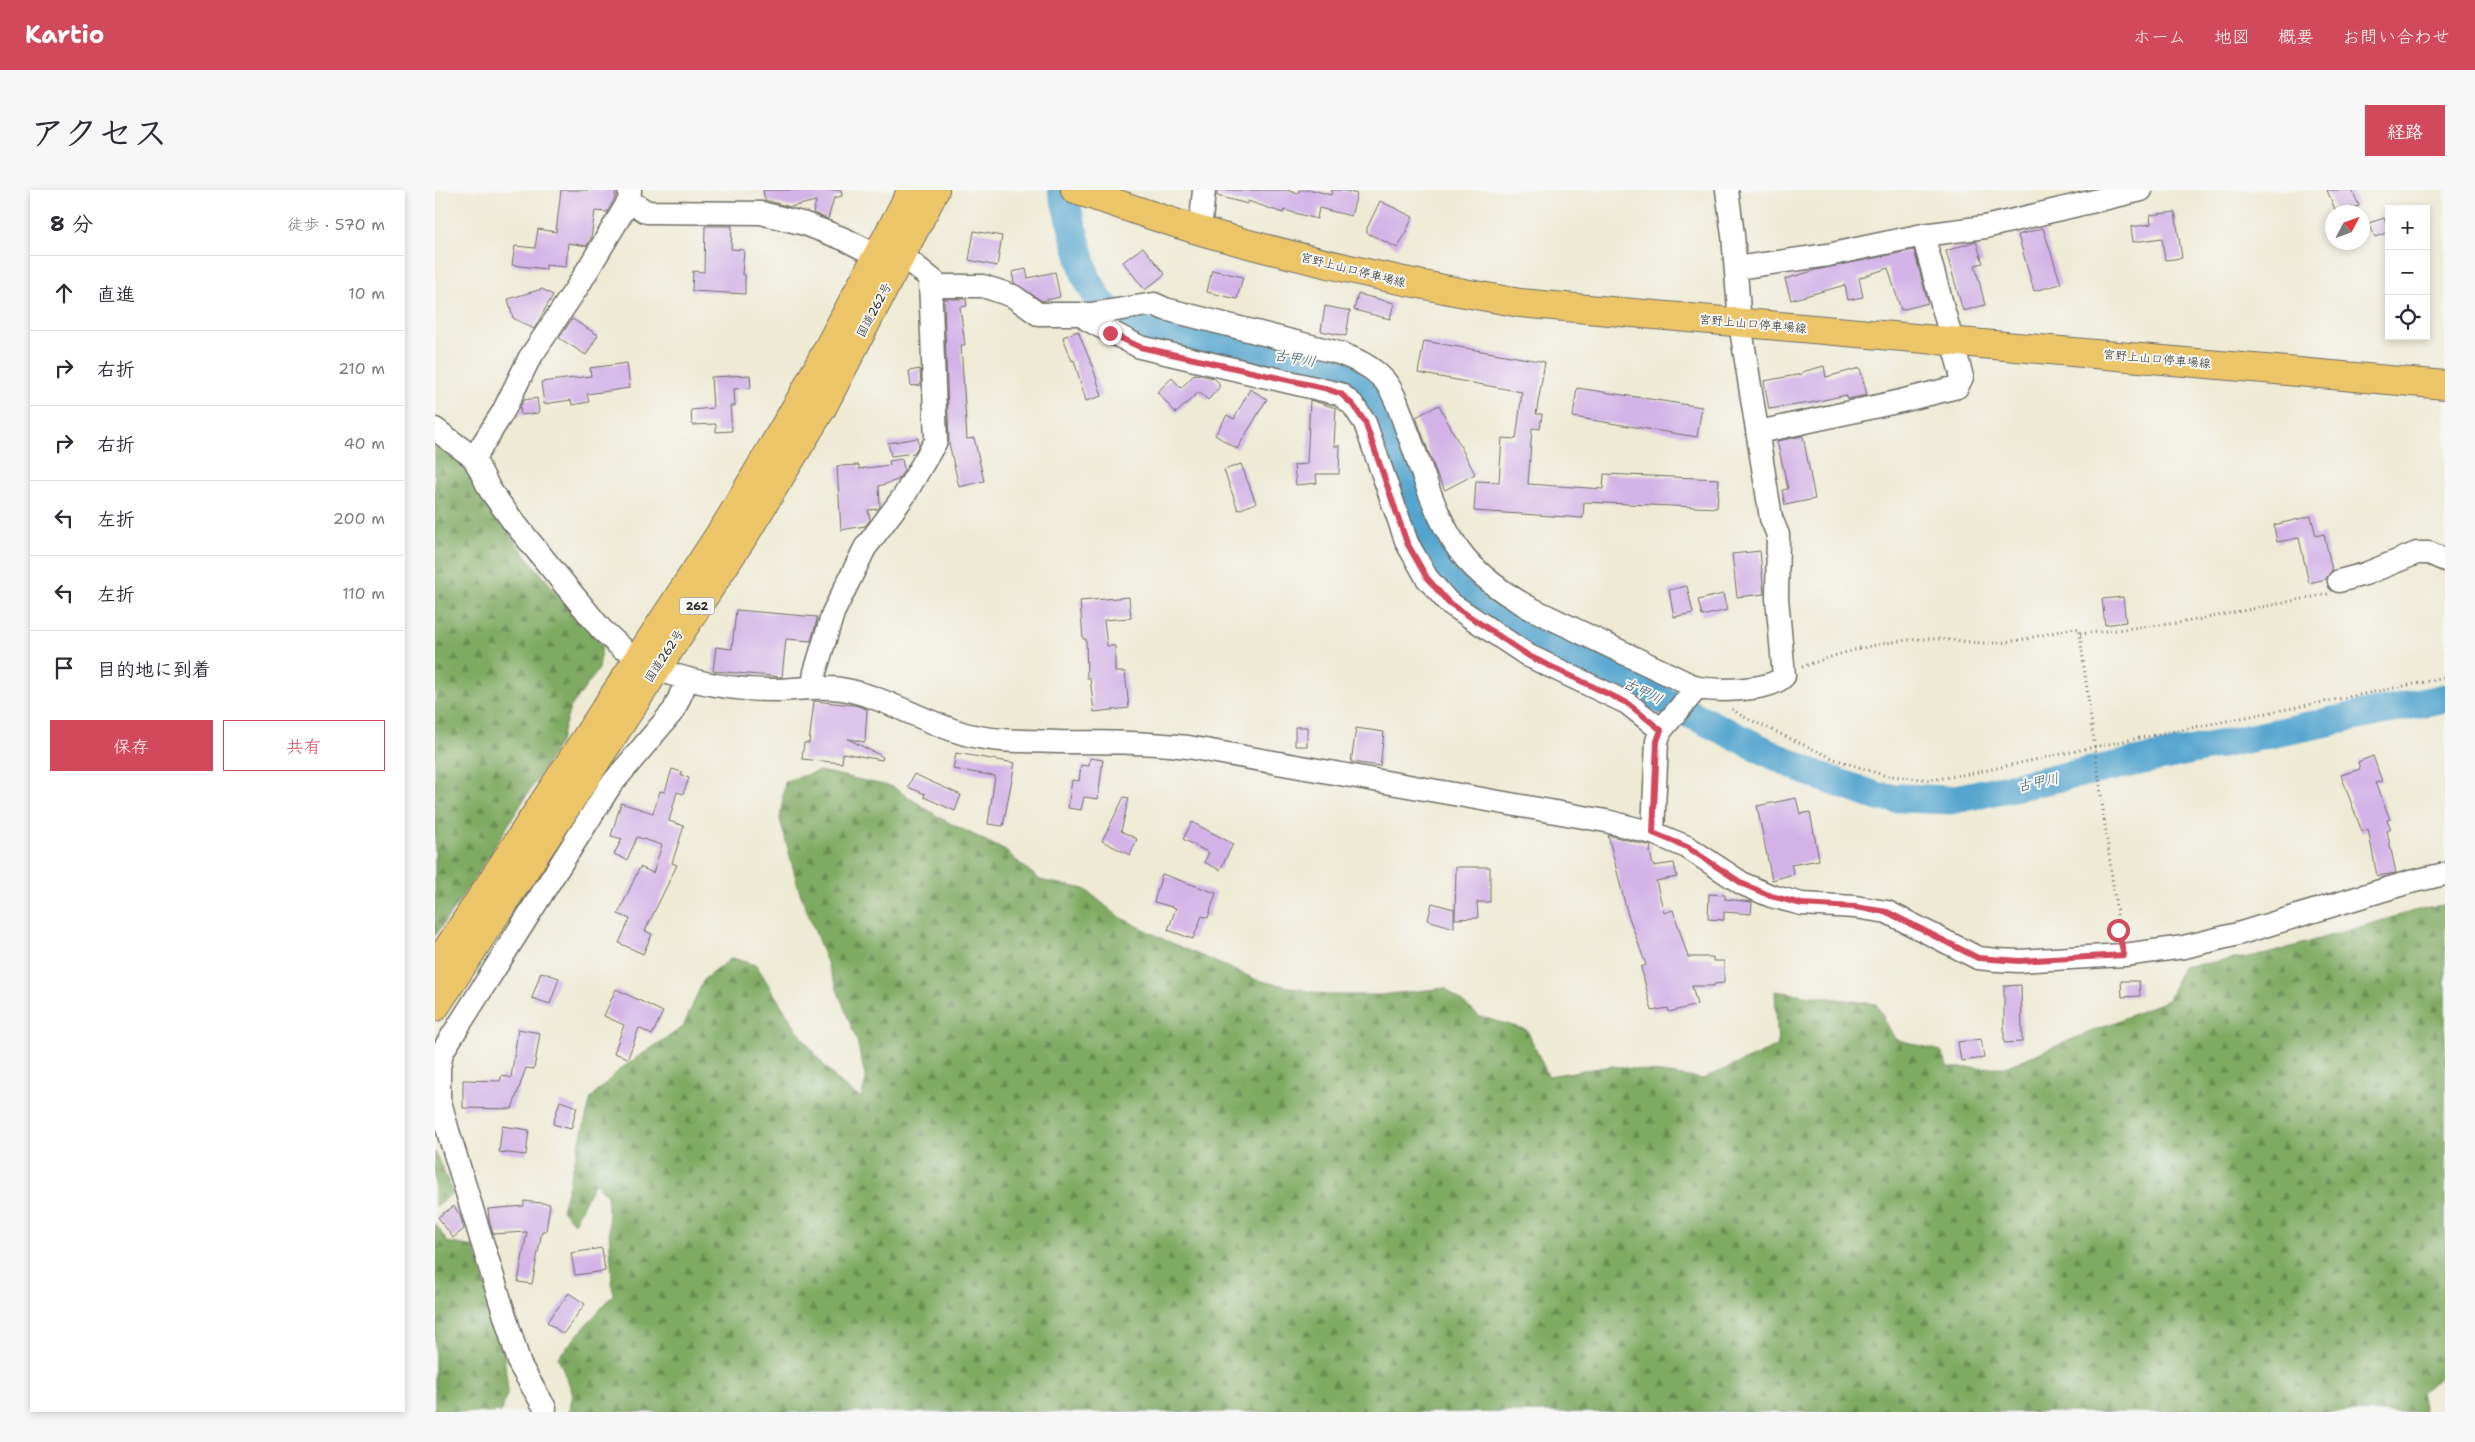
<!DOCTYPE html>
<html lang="ja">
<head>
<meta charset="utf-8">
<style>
	body { margin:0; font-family:"Shantell Sans","Klee One",sans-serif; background:#f7f7f7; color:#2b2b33 }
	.controls { position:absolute; right:15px; top:15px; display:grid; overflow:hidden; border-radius:0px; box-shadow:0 2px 8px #0003 }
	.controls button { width:45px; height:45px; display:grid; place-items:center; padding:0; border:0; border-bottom:1px solid #e1e1e2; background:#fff; color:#2b2b33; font:25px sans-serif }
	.compass { position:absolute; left:1890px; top:15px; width:45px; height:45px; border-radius:50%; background:#fff; box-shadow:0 2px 8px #0003; rotate:49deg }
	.stop { position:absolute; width:15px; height:15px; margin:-11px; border:4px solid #d1495b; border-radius:50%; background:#fff }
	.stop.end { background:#d1495b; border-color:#fff; box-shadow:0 1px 5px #0008 }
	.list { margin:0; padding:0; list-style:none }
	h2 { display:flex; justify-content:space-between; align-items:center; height:65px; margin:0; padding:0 20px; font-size:21px }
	h2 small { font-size:16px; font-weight:400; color:#7c7c81 }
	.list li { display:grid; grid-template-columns:32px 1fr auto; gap:15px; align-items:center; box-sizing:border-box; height:75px; padding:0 20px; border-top:1px solid #e1e1e2 }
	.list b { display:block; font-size:19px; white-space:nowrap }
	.list em { font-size:16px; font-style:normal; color:#7c7c81 }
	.actions { display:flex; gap:10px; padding:15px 20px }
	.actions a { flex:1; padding:11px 0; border:1px solid #d1495b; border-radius:0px; text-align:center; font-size:18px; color:#d1495b }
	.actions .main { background:#d1495b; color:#fff }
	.icon { flex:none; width:28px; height:28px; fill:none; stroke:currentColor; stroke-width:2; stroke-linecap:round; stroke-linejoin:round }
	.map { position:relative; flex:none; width:2010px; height:1222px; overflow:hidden; border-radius:0px }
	header { display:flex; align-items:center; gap:30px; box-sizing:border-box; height:70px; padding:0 25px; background:#d1495b; color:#fff }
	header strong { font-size:24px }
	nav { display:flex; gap:28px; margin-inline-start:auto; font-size:18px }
	.intro { display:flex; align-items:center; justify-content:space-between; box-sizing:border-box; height:120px; padding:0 30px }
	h1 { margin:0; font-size:35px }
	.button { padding:12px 22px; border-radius:0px; background:#d1495b; color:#fff; font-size:18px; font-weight:700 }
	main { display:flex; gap:30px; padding:0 30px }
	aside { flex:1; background:#fff; border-radius:0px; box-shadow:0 2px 8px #0003 }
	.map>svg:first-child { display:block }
</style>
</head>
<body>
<header>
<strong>Kartio</strong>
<nav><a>ホーム</a><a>地図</a><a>概要</a><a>お問い合わせ</a></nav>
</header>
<div class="intro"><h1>アクセス</h1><a class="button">経路</a></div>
<main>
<aside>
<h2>8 分<small>徒歩 · 570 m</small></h2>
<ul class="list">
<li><svg class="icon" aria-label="ahead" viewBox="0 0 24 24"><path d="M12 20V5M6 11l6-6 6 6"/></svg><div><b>直進</b></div><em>10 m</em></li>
<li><svg class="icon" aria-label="right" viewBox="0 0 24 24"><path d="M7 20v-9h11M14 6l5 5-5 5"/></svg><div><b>右折</b></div><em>210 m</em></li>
<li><svg class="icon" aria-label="right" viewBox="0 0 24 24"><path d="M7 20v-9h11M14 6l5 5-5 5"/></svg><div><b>右折</b></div><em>40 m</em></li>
<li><svg class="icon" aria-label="left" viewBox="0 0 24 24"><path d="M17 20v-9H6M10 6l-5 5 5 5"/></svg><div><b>左折</b></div><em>200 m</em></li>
<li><svg class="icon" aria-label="left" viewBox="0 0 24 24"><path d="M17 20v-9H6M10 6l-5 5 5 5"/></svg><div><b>左折</b></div><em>110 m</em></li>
<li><svg class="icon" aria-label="arrive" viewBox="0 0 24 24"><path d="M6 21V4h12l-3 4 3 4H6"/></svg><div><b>目的地に到着</b></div></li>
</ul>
<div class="actions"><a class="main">保存</a><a>共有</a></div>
</aside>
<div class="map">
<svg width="2010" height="1222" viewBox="0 0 2010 1222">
	<defs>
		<pattern id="forest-firs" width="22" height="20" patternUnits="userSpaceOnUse" patternTransform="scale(1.25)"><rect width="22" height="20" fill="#7faa62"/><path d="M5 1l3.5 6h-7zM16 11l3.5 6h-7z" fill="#688b51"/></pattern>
	</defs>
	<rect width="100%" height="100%" fill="#f6f6f2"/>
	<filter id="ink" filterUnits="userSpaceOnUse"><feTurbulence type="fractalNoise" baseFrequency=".02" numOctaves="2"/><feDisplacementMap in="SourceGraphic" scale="10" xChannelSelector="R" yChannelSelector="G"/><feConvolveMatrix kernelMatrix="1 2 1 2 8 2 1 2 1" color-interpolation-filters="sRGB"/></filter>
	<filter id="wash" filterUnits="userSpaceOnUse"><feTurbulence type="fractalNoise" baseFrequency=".0096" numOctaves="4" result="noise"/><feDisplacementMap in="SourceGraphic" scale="20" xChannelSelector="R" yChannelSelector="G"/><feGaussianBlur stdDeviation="1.12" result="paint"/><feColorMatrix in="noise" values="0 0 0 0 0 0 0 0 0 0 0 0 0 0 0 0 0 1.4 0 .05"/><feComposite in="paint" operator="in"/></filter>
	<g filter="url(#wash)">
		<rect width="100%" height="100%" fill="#eeead4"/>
		<path fill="url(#forest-firs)" stroke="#556a46" d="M0,253L14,262L39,286L59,323L96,372L167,455L164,479L135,518L125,552L45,680L0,746Z
			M385,581L458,597L507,629L569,660L605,690L650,699L683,726L730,750L822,790L891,805H946L1010,798L1044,826L1092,840L1113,886L1177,876L1268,889L1343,856L1340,801L1441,814L1460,849L1506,861L1514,878L1570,877L1733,810L1747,777L1832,764L1993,717L2010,715V1184L1985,1202L1989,1222H134L138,1204L123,1167L178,1105L172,1005L160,992L139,1033L127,1020L156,908L185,879L248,837L269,789L297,768L321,775C347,815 385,885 426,908L431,890L422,851L364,700L345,629L350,591Z
			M0,962L18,1003L0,1017Z
			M0,1033L12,1052L39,1057L67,1147L73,1201L66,1222H0Z"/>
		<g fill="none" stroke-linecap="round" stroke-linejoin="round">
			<path stroke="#53a4ce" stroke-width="29" d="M627,0L651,87L665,112L686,131L720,144L889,174L921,191L939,217L996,362L1033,405L1055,425L1371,581L1443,607L1515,610L2010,508"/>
		</g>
		<g id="blocks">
			<path fill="#d3b2e7" d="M126,0H181L180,8L172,22L160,21L156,48L152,56L133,53L131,77L111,75V79L77,75L80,56L100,58L103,39L121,42Z
				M328,0H406L407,6L399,8L393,29L378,23L381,11L355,17L330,10Z
				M782,0H852L863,4L864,0H878L896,5L897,0H907L922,4L916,26L884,18L882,29L849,20L848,23L813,11V14L782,6Z
				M1892,0H1917L1924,16L1901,22Z
				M945,11L978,27L963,58L932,43V38Z
				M1740,22L1747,68L1730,70L1727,48L1698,52L1696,37L1716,34L1715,25Z
				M1949,28L1954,42L1940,47L1934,33Z
				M270,36H297L296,59L309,60L307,84L310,85V104L257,101L258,81L269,82Z
				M1608,38L1626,94L1599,101L1583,45Z
				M539,41L567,46L562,76L534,70Z
				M1541,51L1548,73L1540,75L1550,115L1528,121L1511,61Z
				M708,57L730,84L710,100L688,72Z
				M1479,60L1493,113L1466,120L1453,78L1424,88L1428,107L1413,110L1410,95L1356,110L1350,89L1381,80Z
				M591,79L593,88L620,82L625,107L607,111L579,93L577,82Z
				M777,80L808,87L802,109L772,102Z
				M107,99L118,105L99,139L78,128L73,109Z
				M923,104L959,113L955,129L919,120Z
				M509,109H531L532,116L525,117L530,155H526L532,249L539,248L549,291L524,297L514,253Z
				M890,116L915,121L911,146L886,141Z
				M137,129L163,145L151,165L124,148Z
				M643,141L658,178L667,206L651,211L639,170L637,171L628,147Z
				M989,151L1110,172L1101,224H1107L1105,239L1097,238L1093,294L1168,299L1169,284L1284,289L1282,318L1149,312L1148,328L1039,321L1041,291L1064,292L1067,248L1081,249L1087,202L983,183Z
				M192,173L195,198L152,204L154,212L137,215L136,210L109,214L106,192L156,186L155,178Z
				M1389,176L1391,187L1425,178L1432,205L1412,209L1411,205L1375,213L1334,219L1329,191L1367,184V182Z
				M485,179L486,195L476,196L474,181Z
				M760,184L779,188L784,193V198L773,210L764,202L741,223L722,202L737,188L746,198Z
				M315,185L316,198L299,199L300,216H295L297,241L281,242V234L257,235L256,220L278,218L276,187Z
				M1142,198L1267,217L1262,247L1138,227Z
				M815,199L832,209L802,259L780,245L792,225L799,229Z
				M102,208L104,223L86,225L85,217L89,210Z
				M875,210L901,218L899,256H905L904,284H881L882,293L861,295L859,275L872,274Z
				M1004,215L1040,284L1010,300L1002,285L981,227Z
				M1368,246L1380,309L1350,315L1347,300L1353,299L1342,251Z
				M483,248L484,255L479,263L456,266L453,253Z
				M467,269L469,280L463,290L444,296L445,316L443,319L433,320L435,330L430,336L406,340L402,276L424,275V279L455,275L454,271Z
				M806,274L821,313L803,320L789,280Z
				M1876,326L1881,346L1889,344L1897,380L1891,389L1874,393L1864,348L1842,352L1839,335Z
				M1325,361L1329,404L1302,407L1297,364Z
				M1252,396L1258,423L1239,427L1234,400Z
				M1288,404L1292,420L1267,426L1263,410Z
				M694,407L696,428L669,430L672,456H680V482H690L694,518L659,522L655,488H652L651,449H648L645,411Z
				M1688,407L1691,432L1670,435L1667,409Z
				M301,420L382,427V430L376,451L351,449L347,487L278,481L281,457L297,459Z
				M379,511L419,515L432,519L430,552L413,549L448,567L447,570L408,563L407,573L367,569L369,553H374Z
				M860,537H872V556H860Z
				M921,538L949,542L945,576L916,572Z
				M521,563L580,573L568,636L553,634L560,586L518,579Z
				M1938,566L1947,591L1940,593L1955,629L1952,630L1956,639L1952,641L1961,683L1942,686L1933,639L1927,642L1906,585L1925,579L1923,572Z
				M655,568L668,570L663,609L649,607L646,620L633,618L637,590L644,591L646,575L654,576Z
				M237,579L247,582L246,585L254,588L248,604L242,602L234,631L249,636L237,673L242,675L210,741L217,744L208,764L184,753L195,729L183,724L205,677L218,683L227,655L202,647L192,670L179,664L187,649L176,646L186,613L218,623L225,601L230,602Z
				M479,584L526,605L520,621L489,607L490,604L473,597Z
				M689,607L694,608L686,641L702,649L695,665L667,651Z
				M1361,608L1365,624L1375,622L1384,670L1356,675L1359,684L1337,690L1322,616Z
				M757,632L798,654L785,680L769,672L774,663L748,649Z
				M1173,645L1216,656L1215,662L1218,676L1239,673L1242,687L1221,691L1229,723L1238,720L1253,767H1278V771H1289V793L1279,794V796H1257L1262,815L1234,822L1233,818L1217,821L1206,777L1211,775L1192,722Z
				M1021,677H1055V712H1042L1043,728L1020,729Z
				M727,684L781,703L773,728L767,726L758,749L733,740L741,718L719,712Z
				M1274,704L1290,705V709L1317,712L1316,724L1289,722V730L1273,729Z
				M997,713L1019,719V738L993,730Z
				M106,782L124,788L115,814L97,808Z
				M1686,791H1704L1705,806L1687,807Z
				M1586,795L1587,852L1569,853V796Z
				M181,799L228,822L217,845L204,838L193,868L179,863L189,835L169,826Z
				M83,839L105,843L99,879L91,878L77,919L28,918V890L65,891L67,885L76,888Z
				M1546,849L1549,868L1526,871L1523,852Z
				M125,911L142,917L136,939L118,934Z
				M67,936L94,940L91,965L64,962Z
				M89,1011L115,1014L111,1041H107L97,1094L83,1092L92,1042L58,1044L54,1029L53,1019L89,1016Z
				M19,1016L25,1025L29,1039L18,1048L3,1027Z
				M167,1058L170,1081L140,1085L136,1063Z
				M134,1103L150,1114L128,1144L112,1132Z"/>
		</g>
	</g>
	<g filter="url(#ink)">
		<use href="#blocks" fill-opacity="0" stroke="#6f6e66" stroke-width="1"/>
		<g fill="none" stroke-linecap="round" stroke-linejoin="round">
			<defs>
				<path id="minor" d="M194,11L212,22L326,23L370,34L409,49L443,66
					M765,41L769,0
					M468,66L505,96H548L578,106L603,124H656L719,114L730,119L904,163C922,170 936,176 949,190C959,201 965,221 970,235C985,273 996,316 1018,351C1036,381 1066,402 1095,418L1262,498
					M1301,78L1393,65L1488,45L1550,37L1706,0
					M648,124L653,130L705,157L905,204L918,215L930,233L972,353L992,388L1013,412L1094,466L1192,513L1226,540
					M0,239L39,268L55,300L77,330L166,439L187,458
					M1324,242L1466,211L1522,197L1527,187L1488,45
					M39,268L68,222L94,169L143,96L194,11L195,0
					M1904,391L1930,384L1982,363H1994L2010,370
					M230,482C265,494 301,500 338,500C361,500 382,495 406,499C447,505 491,534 534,545C563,552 594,551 624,552C668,552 710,552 753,557L1171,631L1218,643L1252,657L1308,694L1336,706L1367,714L1420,717L1452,722L1543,768L1562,770L1584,771L1689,765L1749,757L1799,745L1975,692L2010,684
					M378,496L380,482L398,423L430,358L469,306L501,251L495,89
					M1218,643L1222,551L1226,540L1262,498C1283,501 1334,502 1349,486L1342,408L1343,345L1336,328L1305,133L1298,45L1292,0
					M110,1218L85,1175L13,941L4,908V878L7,862L175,596L239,520L252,490"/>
				<path id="major" d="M640,0C682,13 724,29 766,41C872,71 978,95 1085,113L2010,195"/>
				<path id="highway" d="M0,778L296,327L367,207L477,0
					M0,817L312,341L387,218L500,0"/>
			</defs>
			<use href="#minor" stroke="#6f6e66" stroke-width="25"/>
			<use href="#major" stroke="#6f6e66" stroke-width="30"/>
			<use href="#highway" stroke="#6f6e66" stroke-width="30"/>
			<path stroke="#6f6e66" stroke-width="3" stroke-dasharray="1 4" stroke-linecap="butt" d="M1645,444L1751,432L1893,404
				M1367,477C1407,462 1449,450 1492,449C1515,448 1538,454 1561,453C1587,451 1614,443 1639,438L1644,439L1685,747
				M1297,519L1307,526L1399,569L1448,585L1495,590L1534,584L1659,557L2010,488"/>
			<use href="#minor" stroke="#fff" stroke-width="22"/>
			<use href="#major" stroke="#edc569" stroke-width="28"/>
			<use href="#highway" stroke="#edc569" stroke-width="28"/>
		</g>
	</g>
	<g fill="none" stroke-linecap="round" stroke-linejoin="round" filter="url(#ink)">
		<path stroke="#d1495b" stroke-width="6" d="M675,143L705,157L889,198L906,204L918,215L930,232L972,353L992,388L1013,412L1094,466L1192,513L1226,540L1222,551L1218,643L1252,657L1308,694L1336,706L1367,714L1420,717L1452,722L1543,768L1584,771L1689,765L1683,740"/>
	</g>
	<g text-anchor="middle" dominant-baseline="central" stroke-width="4" stroke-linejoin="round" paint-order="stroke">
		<rect fill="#f6f6f2" stroke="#686867" stroke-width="1" x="244.5" y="407.5" width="35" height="17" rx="4"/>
		<g font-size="11" font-weight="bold" fill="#2b2b2b">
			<text x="262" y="416">262</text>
		</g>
		<g font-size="12" fill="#2b2b2b" stroke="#f6f6f2">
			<text transform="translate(918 80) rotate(14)">宮野上山口停車場線</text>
			<text transform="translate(439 120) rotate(-62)">国道262号</text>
			<text transform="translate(1318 134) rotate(5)">宮野上山口停車場線</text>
			<text transform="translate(1722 169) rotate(5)">宮野上山口停車場線</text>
			<text transform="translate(229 466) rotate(-57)">国道262号</text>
		</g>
		<g font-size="14" font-style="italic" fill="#3b5b6c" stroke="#f6f6f2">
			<text transform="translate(860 168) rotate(10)">古甲川</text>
			<text transform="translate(1208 501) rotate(26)">古甲川</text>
			<text transform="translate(1603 592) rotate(-12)">古甲川</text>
		</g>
	</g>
</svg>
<div class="controls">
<button>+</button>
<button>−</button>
<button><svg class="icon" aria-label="locate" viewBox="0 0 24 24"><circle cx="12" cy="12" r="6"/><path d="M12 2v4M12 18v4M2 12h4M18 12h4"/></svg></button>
</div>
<svg class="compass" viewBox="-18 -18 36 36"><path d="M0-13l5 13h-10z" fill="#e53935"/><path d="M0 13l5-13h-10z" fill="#7c7c81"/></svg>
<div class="stop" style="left:1683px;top:740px"></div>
<div class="stop end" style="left:675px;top:143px"></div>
</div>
</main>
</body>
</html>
